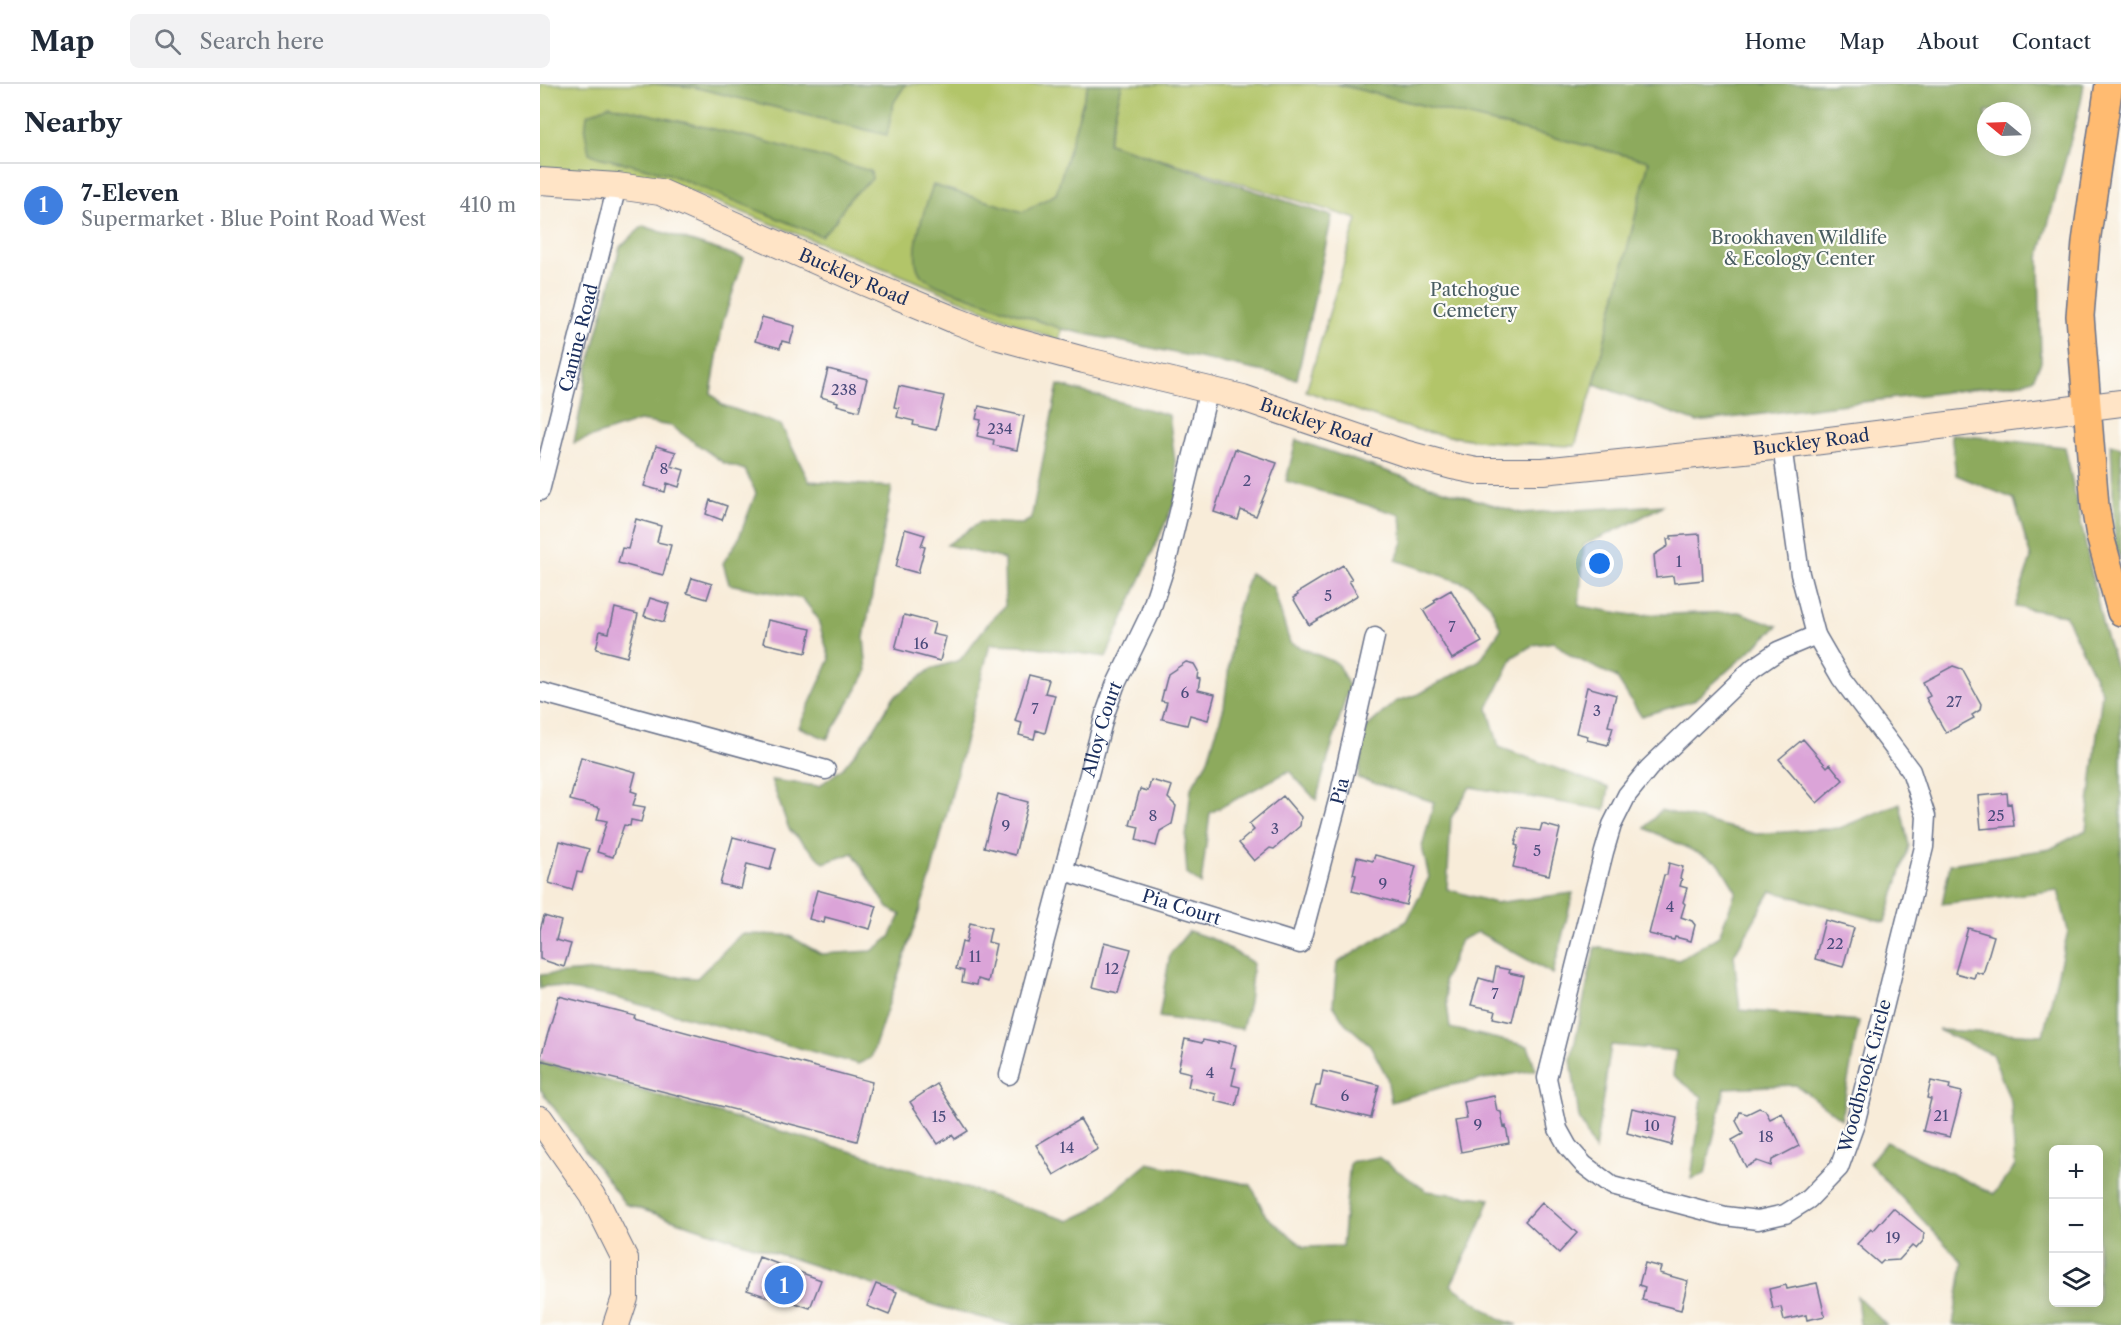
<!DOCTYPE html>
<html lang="en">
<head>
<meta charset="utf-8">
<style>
	body { margin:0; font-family:"Libre Caslon Text",serif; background:#f2f2f3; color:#1f2937 }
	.controls { position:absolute; right:18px; bottom:18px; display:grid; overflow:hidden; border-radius:9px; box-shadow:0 3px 15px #0003 }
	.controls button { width:54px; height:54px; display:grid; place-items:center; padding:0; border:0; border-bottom:2px solid #e0e1e3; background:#fff; color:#1f2937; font:30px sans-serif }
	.compass { position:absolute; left:1437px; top:18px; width:54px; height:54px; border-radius:50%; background:#fff; box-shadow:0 3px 15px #0003; rotate:289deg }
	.you { position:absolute; left:1060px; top:480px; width:21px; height:21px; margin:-15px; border:4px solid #fff; border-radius:50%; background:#1a73e8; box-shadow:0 0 0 9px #1a73e833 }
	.badge { display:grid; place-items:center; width:39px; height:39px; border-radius:50%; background:#1a73e8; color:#fff; font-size:20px; font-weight:700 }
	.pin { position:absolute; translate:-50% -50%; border:3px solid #fff; box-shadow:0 2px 6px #0006 }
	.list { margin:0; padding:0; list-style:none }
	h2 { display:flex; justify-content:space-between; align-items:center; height:78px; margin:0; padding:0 24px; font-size:26px }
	h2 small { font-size:20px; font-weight:400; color:#747a83 }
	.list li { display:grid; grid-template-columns:39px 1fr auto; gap:18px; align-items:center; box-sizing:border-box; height:84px; padding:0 24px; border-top:2px solid #e0e1e3 }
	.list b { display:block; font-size:22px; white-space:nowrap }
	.list p { margin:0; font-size:20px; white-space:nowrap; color:#747a83 }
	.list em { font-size:20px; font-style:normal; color:#747a83 }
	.icon { flex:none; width:33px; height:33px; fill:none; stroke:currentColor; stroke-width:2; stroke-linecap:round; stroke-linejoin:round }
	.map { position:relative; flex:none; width:1581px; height:1241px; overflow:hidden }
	header { display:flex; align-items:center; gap:36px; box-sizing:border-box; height:84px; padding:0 30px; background:#fff; border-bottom:2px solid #e0e1e3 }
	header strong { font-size:28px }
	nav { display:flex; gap:33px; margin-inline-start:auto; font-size:21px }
	.search { width:420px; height:54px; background:#f2f2f3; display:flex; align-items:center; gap:15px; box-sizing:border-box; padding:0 21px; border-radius:9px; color:#747a83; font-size:22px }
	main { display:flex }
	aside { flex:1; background:#fff }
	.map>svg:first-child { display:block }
</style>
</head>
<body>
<header>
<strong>Map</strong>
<div class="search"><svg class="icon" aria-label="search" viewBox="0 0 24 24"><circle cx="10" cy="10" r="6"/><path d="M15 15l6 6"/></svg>Search here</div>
<nav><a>Home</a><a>Map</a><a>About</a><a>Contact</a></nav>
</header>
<main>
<aside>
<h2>Nearby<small></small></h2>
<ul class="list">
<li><span class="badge" style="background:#3f7fe0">1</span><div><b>7-Eleven</b><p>Supermarket · Blue Point Road West</p></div><em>410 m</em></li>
</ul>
</aside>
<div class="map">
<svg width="1581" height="1241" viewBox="0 0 1581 1241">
	<rect width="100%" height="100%" fill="#fdfcf7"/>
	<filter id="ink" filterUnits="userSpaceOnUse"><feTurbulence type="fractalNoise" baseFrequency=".0167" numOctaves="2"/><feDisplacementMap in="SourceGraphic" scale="12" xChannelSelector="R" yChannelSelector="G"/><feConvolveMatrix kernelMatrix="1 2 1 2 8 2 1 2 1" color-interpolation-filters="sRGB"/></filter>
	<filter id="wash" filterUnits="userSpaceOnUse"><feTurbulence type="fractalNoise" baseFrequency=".008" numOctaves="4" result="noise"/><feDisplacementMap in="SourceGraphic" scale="24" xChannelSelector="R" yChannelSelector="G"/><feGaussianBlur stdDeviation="1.35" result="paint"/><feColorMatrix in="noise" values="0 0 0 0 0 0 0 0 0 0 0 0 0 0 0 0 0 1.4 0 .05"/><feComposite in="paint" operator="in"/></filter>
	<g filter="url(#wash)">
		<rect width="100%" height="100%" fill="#f8ecd9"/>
		<path fill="#b2c569" stroke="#667a64" stroke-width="1.5" d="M0,0H580L519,257L373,196L119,95L0,84Z
			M582,0H796L1109,77L1054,300L1035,362C980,360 924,358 870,344C835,335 800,319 766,307L817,135L568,59Z"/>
		<path fill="#8daa5d" stroke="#546c5e" stroke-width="1.5" fill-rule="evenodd" d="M111,0H366L354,18L347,51L153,3Z
			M548,0H582L568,59L792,132L757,295L522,245L398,202C393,199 386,196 382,192C365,174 386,122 393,101L483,128L516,110Z
			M796,0H1544L1541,18L1499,174L1501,278L1493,295L1482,299L1157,338L1054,300L1109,77ZM1446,27H1482V63H1446Z
			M69,21L217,55L331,87L332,95L310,114L294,139L281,152L126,89L58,73L49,69L45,48L47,31Z
			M103,142L204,174L183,238L171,309L182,321L241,341L269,397L352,403L324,554L327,588L287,655L259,643L290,575L277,533L263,515L189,500L183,479L198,456L216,409L205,386L184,379L131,342L99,337L34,359L47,288L80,163Z
			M518,301L629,331L639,408L566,573L480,561L450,560L390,795L331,974L318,980L72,913L6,902L0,905V891L46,887L157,894L201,850L248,851L281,870L332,867L350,853L361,831L348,824L313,769L284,779L249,745L231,696L279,702L303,684L333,647L353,614L391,585L420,576L450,537L465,522L464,475L407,461L440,438L482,440L491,435Z
			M1411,350L1525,363L1563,543L1581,599V1241H1413L1423,1179L1329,1079L1346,1058L1454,1110L1475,1082L1471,1018L1452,970L1398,946L1503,951L1528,847L1518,806L1402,820L1410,780L1510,765L1546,746L1562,608L1525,531L1475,523L1491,474L1474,415L1416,391ZM1514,1066H1558V1218H1514Z
			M756,356L890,402L981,429L1124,421L1091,439L1044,461L1039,522L1092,531L1199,528L1238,542L1153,617L1101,632L1076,593L1031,572L1014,558L993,561L973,573L948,624L959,663L1069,704L1065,726L930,703L911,734L907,805L955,819L1033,809L1013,890L938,848L921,856L904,896L910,944L988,962L996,986L906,1002L851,1018L847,993L830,961L805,939L793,921L797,879L867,837L889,793L882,763L894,718L818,694L826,644L855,618L879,610L940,576L961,545L950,521L929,501L856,476L863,458L861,431L746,397Z
			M1571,360L1581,363V478L1575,459Z
			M710,489L733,503L750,559L797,579L809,602L776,716L749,687L670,729L661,800L647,790L645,764L651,704L667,678L684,623L695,533Z
			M1360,719L1369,762L1345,838L1231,807L1194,871L1200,926L1319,937L1301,1035L1256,1001L1185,1004L1165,1090L1151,1095L1162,1013L1133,991L1136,967L1071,961L1055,1067L1039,1034L1031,976L1055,863L1139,876L1179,852L1196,807L1179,779L1105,744L1121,726L1216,750L1300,744Z
			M649,847L675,856L713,879L709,918L702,945L619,933L630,870Z
			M0,977L330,1073L529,1137L550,1127L608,1079L711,1101L726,1132L764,1163L802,1162L810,1078L838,1073L887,1107L950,1115L940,1142L911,1201L959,1235L978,1241H471L404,1224L85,1120L0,1005Z
			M1317,1212L1346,1241H1320Z"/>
		<g id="blocks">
			<path fill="#dba4d8" d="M222,233L255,242L250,259L242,257L240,264L215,257Z
				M288,285L327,295L319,327L297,321L298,318L281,313Z
				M359,302L404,312L396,346L373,341L374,337L357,333L359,324L354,323Z
				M439,322L484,332L477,366L453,361L454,356L437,352L441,336L436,335Z
				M116,362L136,368L131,382L144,386L139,403L127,399L125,408L104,402Z
				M695,365L737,379L716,432L701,426L698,436L674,428Z
				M170,416L187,422L182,436L166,430Z
				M96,435L121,442L117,458L131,461L123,491L78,479L82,464L88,465Z
				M365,445L385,451L381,462L385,463L378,489L356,483Z
				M1160,450L1163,496L1134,499L1133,492L1116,494L1114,471L1128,462L1127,455H1131V452Z
				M803,481L812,495L809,497L818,511L769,541L753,514L758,511L757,509Z
				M152,494L172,500L167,515L147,509Z
				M911,506L942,558L912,575L883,526L896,518L894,516Z
				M110,514L129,520L124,538L104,532Z
				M75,524L98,530L87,573L56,565L60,547L69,549Z
				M364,531L395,539L392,550L406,553L400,577L355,565Z
				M228,536L271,545L266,569L223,559Z
				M646,578L654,580L658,587L657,594L660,595L658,606L675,610L668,636L650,631L647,641L622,635L627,618L621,617L628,590Z
				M1413,582L1422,585L1441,620L1440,626L1432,631L1434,634L1406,649L1386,614L1390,612L1383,598Z
				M489,591L509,596L505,609L515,611L505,649L496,646L494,655L479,651L482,639L475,637Z
				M1047,603L1076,611L1068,642L1073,643L1068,661L1047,656L1048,652L1036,649Z
				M1263,655L1287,683L1290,680L1303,696L1277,719L1239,675Z
				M41,673L96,688L91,707L97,709L93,721L105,723L101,738L91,736L90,742L84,741L73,773L57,768L67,737L57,735L60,724L30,716Z
				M611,696L632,702L628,714L636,722L632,740L620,747L616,762L596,756L599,743L590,741L600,705L608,707Z
				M1467,709L1468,720L1471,719L1474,742L1441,745L1438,712Z
				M458,710L488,718L475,771L444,763Z
				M743,712L761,733L760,742L734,765L730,764L714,777L699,759L714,746L709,740Z
				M1002,740L1020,745L1009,791L973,783L978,762L975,761L979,744L1000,747Z
				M193,753L236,764L230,786L207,780L201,805L180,800Z
				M20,757L49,765L42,789L37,788L32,806L9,799Z
				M835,771L876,782L866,821L812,807L816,791L813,790L817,773L833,777Z
				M1129,779L1143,783L1140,794L1142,795L1140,802L1147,804L1143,818L1145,820L1141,833L1152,837L1155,841L1151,857L1135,853L1134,856L1109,850L1124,791H1127Z
				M277,806L337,822L330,845L285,833L284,839L269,835Z
				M4,832L21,837L16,856L31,860L24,883L0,875V846Z
				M1285,836L1314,844L1303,883L1275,875Z
				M430,839L451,844L448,858L456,860L448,898L438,895L437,901L422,898L424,887L416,885L422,858L426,859Z
				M1428,844L1454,852L1443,890L1436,888L1434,894L1415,889Z
				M564,858L591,865L578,909L553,903Z
				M956,883L970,886L969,889L983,892L972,938L953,934L955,926L931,921L939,894L953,898Z
				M19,912L94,931L93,934L332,998L317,1057L0,976Z
				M645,955L662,959L663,956L678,959V957L696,961L691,983L696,984L692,1001L700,1003L696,1022L675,1017L676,1010L648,1003L651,989L638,986Z
				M783,987L839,1001L831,1034L771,1020L776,1002H780Z
				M1391,997L1410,1001L1409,1005L1422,1008L1410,1053L1383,1047L1391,1015L1387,1014Z
				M397,1000L428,1047L415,1055L412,1051L398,1060L370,1018Z
				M954,1012L957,1027L961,1028L964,1043L966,1042L969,1059L921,1068L915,1037L927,1035L924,1018Z
				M1092,1024L1137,1034L1131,1061L1087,1049Z
				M1219,1024L1225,1026L1230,1035L1242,1029L1259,1062L1232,1076L1231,1082L1217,1077L1206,1083L1192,1056L1203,1050L1196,1037L1200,1028L1207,1030Z
				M540,1035L558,1065L514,1091L496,1061Z
				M1002,1118L1037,1149L1019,1169L985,1137Z
				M1353,1124L1384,1149L1383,1157L1376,1165L1372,1162L1359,1176L1343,1177L1340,1180L1317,1160L1331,1145L1333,1147Z
				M219,1173L281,1196L270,1224L252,1218L249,1220L207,1206Z
				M1105,1179L1121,1183L1119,1189L1148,1197L1141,1226L1102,1216L1105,1203L1099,1201Z
				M1277,1199L1285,1232L1267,1236L1266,1231L1244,1236L1241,1223L1233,1225L1229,1205L1246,1201L1247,1205Z
				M336,1200L357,1208L349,1231L327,1222Z"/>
		</g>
	</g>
	<g filter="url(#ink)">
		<use href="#blocks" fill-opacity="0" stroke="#687189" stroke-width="1.5"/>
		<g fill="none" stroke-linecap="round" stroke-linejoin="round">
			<defs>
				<g id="street">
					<path d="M1242,362L1260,490L1276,551"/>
					<path id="s1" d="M0,407L77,102"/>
					<path d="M1276,551L1301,594L1371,687L1386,732L1384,763L1315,1040L1299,1084L1269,1115L1245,1130L1218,1136L1185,1132L1072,1102L1044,1081L1028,1063L1018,1045L1007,994L1064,768L1072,741L1087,711L1109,684L1213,584L1238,567Z"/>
					<path d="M0,608L286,686"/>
					<path id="s2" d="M524,787L760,860L800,709L835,553"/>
					<path id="s3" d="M469,991L565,630L575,602L609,532L627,477L669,305"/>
				</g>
				<g id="secondary">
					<path id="s4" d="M0,97L77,102L120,108L326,199L417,237L459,253L544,276L703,314L864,369L912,382L937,387H1003L1242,362L1581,319"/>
					<path d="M0,1035L53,1111L85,1175V1214L76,1241"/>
				</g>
				<path id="primary" d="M1569,0L1546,158L1540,232L1555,422L1560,452L1581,528"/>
			</defs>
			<use href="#street" stroke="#687189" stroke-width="21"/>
			<use href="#secondary" stroke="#687189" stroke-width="28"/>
			<use href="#primary" stroke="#687189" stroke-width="30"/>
			<use href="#street" stroke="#fff" stroke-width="18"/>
			<use href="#secondary" stroke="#ffe4c6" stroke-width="26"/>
			<use href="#primary" stroke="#ffbb71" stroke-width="27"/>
		</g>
	</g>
	<g text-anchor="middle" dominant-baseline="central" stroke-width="4.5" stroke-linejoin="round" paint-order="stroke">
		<g font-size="15" fill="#4b4c7c">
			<text x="304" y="305">238</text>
			<text x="460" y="344">234</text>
			<text x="124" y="384">8</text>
			<text x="707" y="396">2</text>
			<text x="1139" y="477">1</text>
			<text x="788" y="511">5</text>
			<text x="912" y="542">7</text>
			<text x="381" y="559">16</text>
			<text x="645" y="608">6</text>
			<text x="1414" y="617">27</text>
			<text x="495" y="624">7</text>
			<text x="1057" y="626">3</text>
			<text x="613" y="731">8</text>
			<text x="1456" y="731">25</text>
			<text x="466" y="741">9</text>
			<text x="735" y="744">3</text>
			<text x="997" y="766">5</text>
			<text x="843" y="799">9</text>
			<text x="1130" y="822">4</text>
			<text x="1295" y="859">22</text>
			<text x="435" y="872">11</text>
			<text x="572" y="884">12</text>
			<text x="955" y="909">7</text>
			<text x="670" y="988">4</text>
			<text x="805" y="1011">6</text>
			<text x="1401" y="1031">21</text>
			<text x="399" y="1032">15</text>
			<text x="938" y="1040">9</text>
			<text x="1112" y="1041">10</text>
			<text x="1226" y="1052">18</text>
			<text x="527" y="1063">14</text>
			<text x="1353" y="1153">19</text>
		</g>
		<g font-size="18" fill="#485c61" stroke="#fdfcf7">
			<text x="1259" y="154">Brookhaven Wildlife<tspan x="1259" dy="21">&amp; Ecology Center</tspan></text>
			<text x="935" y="206">Patchogue<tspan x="935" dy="21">Cemetery</tspan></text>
		</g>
		<g font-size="18" fill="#1b2f5e" stroke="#fdfcf7">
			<text stroke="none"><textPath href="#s4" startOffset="332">Buckley Road</textPath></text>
			<text stroke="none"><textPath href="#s1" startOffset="158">Canine Road</textPath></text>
			<text stroke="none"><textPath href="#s4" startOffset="818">Buckley Road</textPath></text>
			<text stroke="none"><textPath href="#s4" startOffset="1322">Buckley Road</textPath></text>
			<text stroke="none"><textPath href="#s3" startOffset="358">Alloy Court</textPath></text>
			<text stroke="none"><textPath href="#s2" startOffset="405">Pia</textPath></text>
			<text stroke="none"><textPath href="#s2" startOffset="123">Pia Court</textPath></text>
			<text transform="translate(1325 992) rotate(-75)">Woodbrook Circle</text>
		</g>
	</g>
</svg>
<div class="controls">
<button>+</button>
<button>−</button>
<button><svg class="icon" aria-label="layers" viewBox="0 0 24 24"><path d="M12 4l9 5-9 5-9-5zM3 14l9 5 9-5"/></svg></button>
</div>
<svg class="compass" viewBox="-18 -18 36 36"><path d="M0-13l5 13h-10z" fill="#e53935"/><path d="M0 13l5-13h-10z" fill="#747a83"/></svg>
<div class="you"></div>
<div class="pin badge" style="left:244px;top:1201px;background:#3f7fe0">1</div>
</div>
</main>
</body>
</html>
